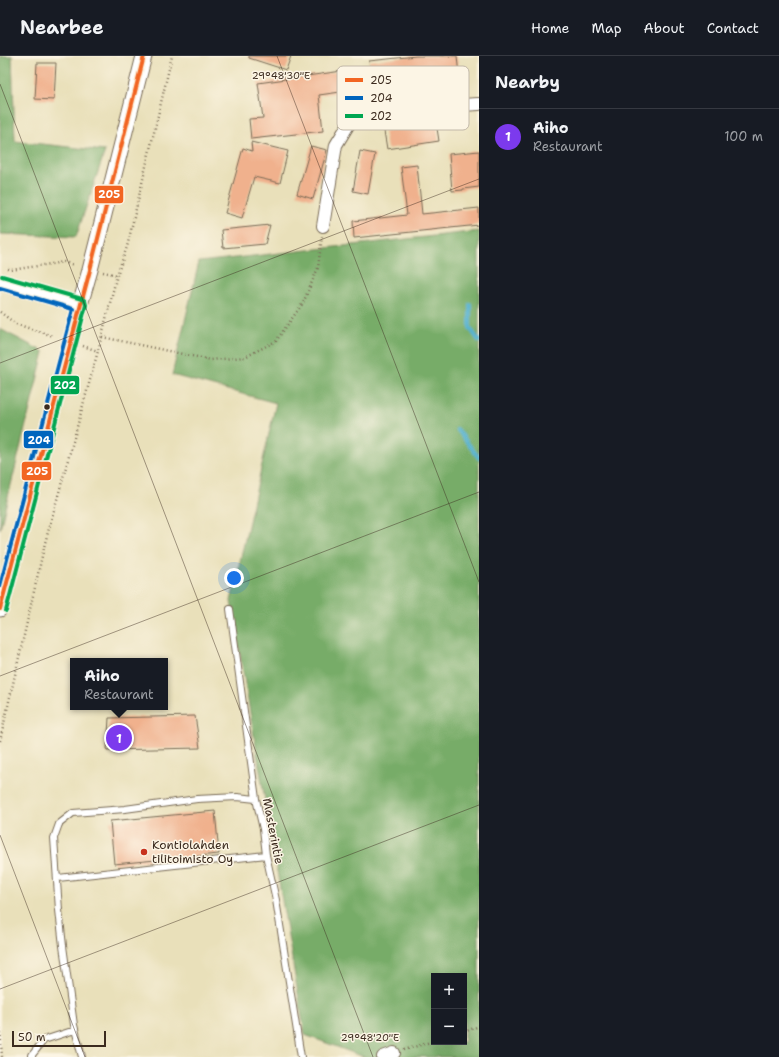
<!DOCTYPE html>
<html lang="en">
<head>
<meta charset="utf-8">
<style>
	body { margin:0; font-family:"Shantell Sans",sans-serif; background:#20242c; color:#f1f3f6 }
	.controls { position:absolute; right:12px; bottom:12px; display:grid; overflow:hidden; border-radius:0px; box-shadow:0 4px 16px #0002 }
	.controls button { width:36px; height:36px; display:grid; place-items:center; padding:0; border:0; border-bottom:1px solid #363941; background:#171b24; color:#f1f3f6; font:20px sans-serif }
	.scale { position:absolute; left:12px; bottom:10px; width:94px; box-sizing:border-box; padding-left:4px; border:2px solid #3b2a1e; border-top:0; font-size:11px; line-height:14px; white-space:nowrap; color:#3b2a1e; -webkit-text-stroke:3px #fcf5e5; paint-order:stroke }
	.you { position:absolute; left:234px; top:522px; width:14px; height:14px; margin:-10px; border:3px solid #fff; border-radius:50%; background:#1a73e8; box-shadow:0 0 0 6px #1a73e833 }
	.badge { display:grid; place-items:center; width:26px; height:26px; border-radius:50%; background:#7c3aed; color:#fff; font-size:13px; font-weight:700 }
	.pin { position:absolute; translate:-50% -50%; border:2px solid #fff; box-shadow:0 1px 4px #0006 }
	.popup { position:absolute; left:70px; top:602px; width:98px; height:52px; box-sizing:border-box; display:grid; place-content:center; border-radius:0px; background:#171b24; filter:drop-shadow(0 1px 3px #0005); font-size:13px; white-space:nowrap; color:#9ea1a6 }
	.popup b { font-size:15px; color:#f1f3f6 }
	.popup::after { content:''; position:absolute; left:50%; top:100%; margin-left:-8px; border:8px solid transparent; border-top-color:#171b24 }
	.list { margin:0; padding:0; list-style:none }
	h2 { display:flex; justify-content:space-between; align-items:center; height:52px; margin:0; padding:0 16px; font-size:17px }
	h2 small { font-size:13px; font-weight:400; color:#9ea1a6 }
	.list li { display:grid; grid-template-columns:26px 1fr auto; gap:12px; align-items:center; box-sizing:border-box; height:56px; padding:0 16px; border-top:1px solid #363941 }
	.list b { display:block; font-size:15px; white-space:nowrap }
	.list p { margin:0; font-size:13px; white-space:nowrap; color:#9ea1a6 }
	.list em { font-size:13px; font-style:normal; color:#9ea1a6 }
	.map { position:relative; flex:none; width:479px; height:1001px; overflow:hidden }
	header { display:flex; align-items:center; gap:24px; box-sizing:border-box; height:56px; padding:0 20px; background:#171b24; border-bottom:1px solid #363941 }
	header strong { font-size:19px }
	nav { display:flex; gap:22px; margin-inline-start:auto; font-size:14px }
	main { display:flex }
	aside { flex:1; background:#171b24 }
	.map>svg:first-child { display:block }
</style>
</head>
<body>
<header>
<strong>Nearbee</strong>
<nav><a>Home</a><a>Map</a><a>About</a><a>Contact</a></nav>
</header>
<main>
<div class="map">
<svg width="479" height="1001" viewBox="0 0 479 1001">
	<rect width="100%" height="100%" fill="#fcf5e5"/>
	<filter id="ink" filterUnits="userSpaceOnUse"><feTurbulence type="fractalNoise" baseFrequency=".025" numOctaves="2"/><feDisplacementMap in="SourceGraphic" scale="8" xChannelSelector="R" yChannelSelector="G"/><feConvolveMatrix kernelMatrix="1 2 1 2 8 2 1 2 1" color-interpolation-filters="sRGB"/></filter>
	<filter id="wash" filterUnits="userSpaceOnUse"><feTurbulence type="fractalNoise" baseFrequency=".012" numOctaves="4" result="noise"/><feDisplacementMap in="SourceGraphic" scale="16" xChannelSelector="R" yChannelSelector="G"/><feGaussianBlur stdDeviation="0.9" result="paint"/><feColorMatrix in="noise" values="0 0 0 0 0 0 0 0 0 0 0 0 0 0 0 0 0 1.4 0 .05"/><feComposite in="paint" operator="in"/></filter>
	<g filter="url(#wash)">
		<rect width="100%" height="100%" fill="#e9e0ba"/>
		<path fill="#77ac68" stroke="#596b43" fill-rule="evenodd" d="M0,0H12L15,85L105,95L76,181L0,178Z
			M479,175V1001H364L305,979L231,545L276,347L172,319L199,206ZM434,920H464V986H434Z
			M0,273L44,296L0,473Z"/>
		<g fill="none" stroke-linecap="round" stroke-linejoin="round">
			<path stroke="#4fafce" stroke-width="4" d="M470,248V272L479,285
				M457,373L479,402"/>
		</g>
		<g id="blocks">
			<path fill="#f0b18d" d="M249,0H291L286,14L249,2Z
				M416,0H457L459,19L361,29L362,33L319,39L323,75L251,83L249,63L263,62L258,27L370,11L369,5Z
				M37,7H56L54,44L35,43Z
				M436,66L439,85L387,93L384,75Z
				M251,86L288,95L280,127L254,121L242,162L225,157L243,92L252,95Z
				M311,90L327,94L313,143L297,138Z
				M360,95L375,98L368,138L353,135Z
				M479,95V131L463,133V134L452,135L449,98Z
				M417,109L422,158L479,152V169L354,182L353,165L407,159L401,111Z
				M270,169L265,188L223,192L221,174Z
				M195,660L200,692L107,694L109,662Z
				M215,755L219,798L114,808L110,765Z"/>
		</g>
	</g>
	<g filter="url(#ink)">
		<use href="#blocks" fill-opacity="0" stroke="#786a55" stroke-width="1"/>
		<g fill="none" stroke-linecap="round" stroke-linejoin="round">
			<defs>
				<path id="service" d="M230,553L256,743L263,773L266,799L276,844L301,1001
					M58,822L266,799
					M32,1001V999L44,984L75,974
					M82,1001L74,969L63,890L59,854L54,782L59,768L73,757L125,753L197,743L237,741L256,743"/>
				<path id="minor" d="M323,170L336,89L353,61L374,54L479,48
					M383,1001L394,997"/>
				<path id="tertiary" d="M0,226L80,249
					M0,553L71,285L80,249L90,214L144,0"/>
			</defs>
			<use href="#service" stroke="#786a55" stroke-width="8"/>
			<use href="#minor" stroke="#786a55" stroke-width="14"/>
			<use href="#tertiary" stroke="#786a55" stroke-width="17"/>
			<path stroke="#786a55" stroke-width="2.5" stroke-dasharray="1 3" stroke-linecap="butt" d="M8,213L11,214L64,206L74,209
				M103,216L117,219
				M0,256L16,268L53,280
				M102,281L211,304L245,301L276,285L303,247L318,212L322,180
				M83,290L98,295
				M0,685L45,487L98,295L117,219L127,191L172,0
				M0,972L2,1001
				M464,976L479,970
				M404,994L434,985"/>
			<use href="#service" stroke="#fff" stroke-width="6"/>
			<use href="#minor" stroke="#fff" stroke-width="12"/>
			<use href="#tertiary" stroke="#fff" stroke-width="15"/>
			<defs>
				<path id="bus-1" d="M0,553L90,214L144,0"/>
				<path id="bus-2" d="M0,232L73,253L0,530"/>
				<path id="bus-3" d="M2,220L82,243L85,245L86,249L6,555"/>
			</defs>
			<use href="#bus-1" stroke="#fcf5e5" stroke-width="7"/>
			<use href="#bus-2" stroke="#fcf5e5" stroke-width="7"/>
			<use href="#bus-3" stroke="#fcf5e5" stroke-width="7"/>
			<use href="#bus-1" stroke="#f26522" stroke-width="4"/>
			<use href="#bus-2" stroke="#0065bd" stroke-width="4"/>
			<use href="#bus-3" stroke="#00a651" stroke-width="4"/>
		</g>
	</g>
	<path fill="none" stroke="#3b2a1e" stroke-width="1" stroke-opacity="0.45" d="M277,0L479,526M0,28L373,1001M0,307L479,123M0,620L479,436M0,779L85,1001M0,933L479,749"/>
	<circle fill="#3b2a1e" stroke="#fcf5e5" stroke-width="1.5" cx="47" cy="351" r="3.5"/>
	<circle fill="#c8321e" stroke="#fcf5e5" stroke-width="1.5" cx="144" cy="796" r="4"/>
	<g text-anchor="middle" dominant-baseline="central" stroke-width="3" stroke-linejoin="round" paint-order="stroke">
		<g font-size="12" fill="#3b2a1e" stroke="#fcf5e5">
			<text transform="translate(273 775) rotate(79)">Masterintie</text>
		</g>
		<g font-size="12" fill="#3b2a1e" stroke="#fcf5e5" text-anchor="start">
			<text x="152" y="789">Kontiolahden<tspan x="152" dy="14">tilitoimisto Oy</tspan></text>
		</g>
	</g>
	<rect x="337" y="10" width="132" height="64" rx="6" fill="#fcf5e5" stroke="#c2b8a9" stroke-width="1"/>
	<rect x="345" y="22" width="18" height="4" fill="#f26522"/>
	<rect x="345" y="40" width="18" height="4" fill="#0065bd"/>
	<rect x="345" y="58" width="18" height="4" fill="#00a651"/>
	<g font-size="11" fill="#3b2a1e">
		<text x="370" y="28">205</text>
		<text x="370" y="46">204</text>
		<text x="370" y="64">202</text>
	</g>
	<g font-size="10" text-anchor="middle" fill="#3b2a1e" stroke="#fcf5e5" stroke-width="3" stroke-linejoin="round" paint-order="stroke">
		<text x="281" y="23">29°48'30"E</text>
		<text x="370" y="985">29°48'20"E</text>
	</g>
	<g stroke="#fcf5e5" stroke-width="1.5">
		<rect x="94" y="129" width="30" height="19" rx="4" fill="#f26522"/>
		<rect x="50" y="319" width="30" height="20" rx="4" fill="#00a651"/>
		<rect x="23" y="374" width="31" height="19" rx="4" fill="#0065bd"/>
		<rect x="21" y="405" width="31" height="20" rx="4" fill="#f26522"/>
	</g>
	<g font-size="11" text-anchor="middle" font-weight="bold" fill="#fff">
		<text x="109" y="142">205</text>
		<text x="65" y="333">202</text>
		<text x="39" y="388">204</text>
		<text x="37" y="419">205</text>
	</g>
</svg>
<div class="controls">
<button>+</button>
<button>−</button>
</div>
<div class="scale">50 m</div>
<div class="you"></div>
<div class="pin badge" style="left:119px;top:682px">1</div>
<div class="popup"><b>Aiho</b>Restaurant</div>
</div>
<aside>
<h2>Nearby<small></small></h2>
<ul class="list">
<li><span class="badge">1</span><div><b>Aiho</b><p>Restaurant</p></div><em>100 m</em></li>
</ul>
</aside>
</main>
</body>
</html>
